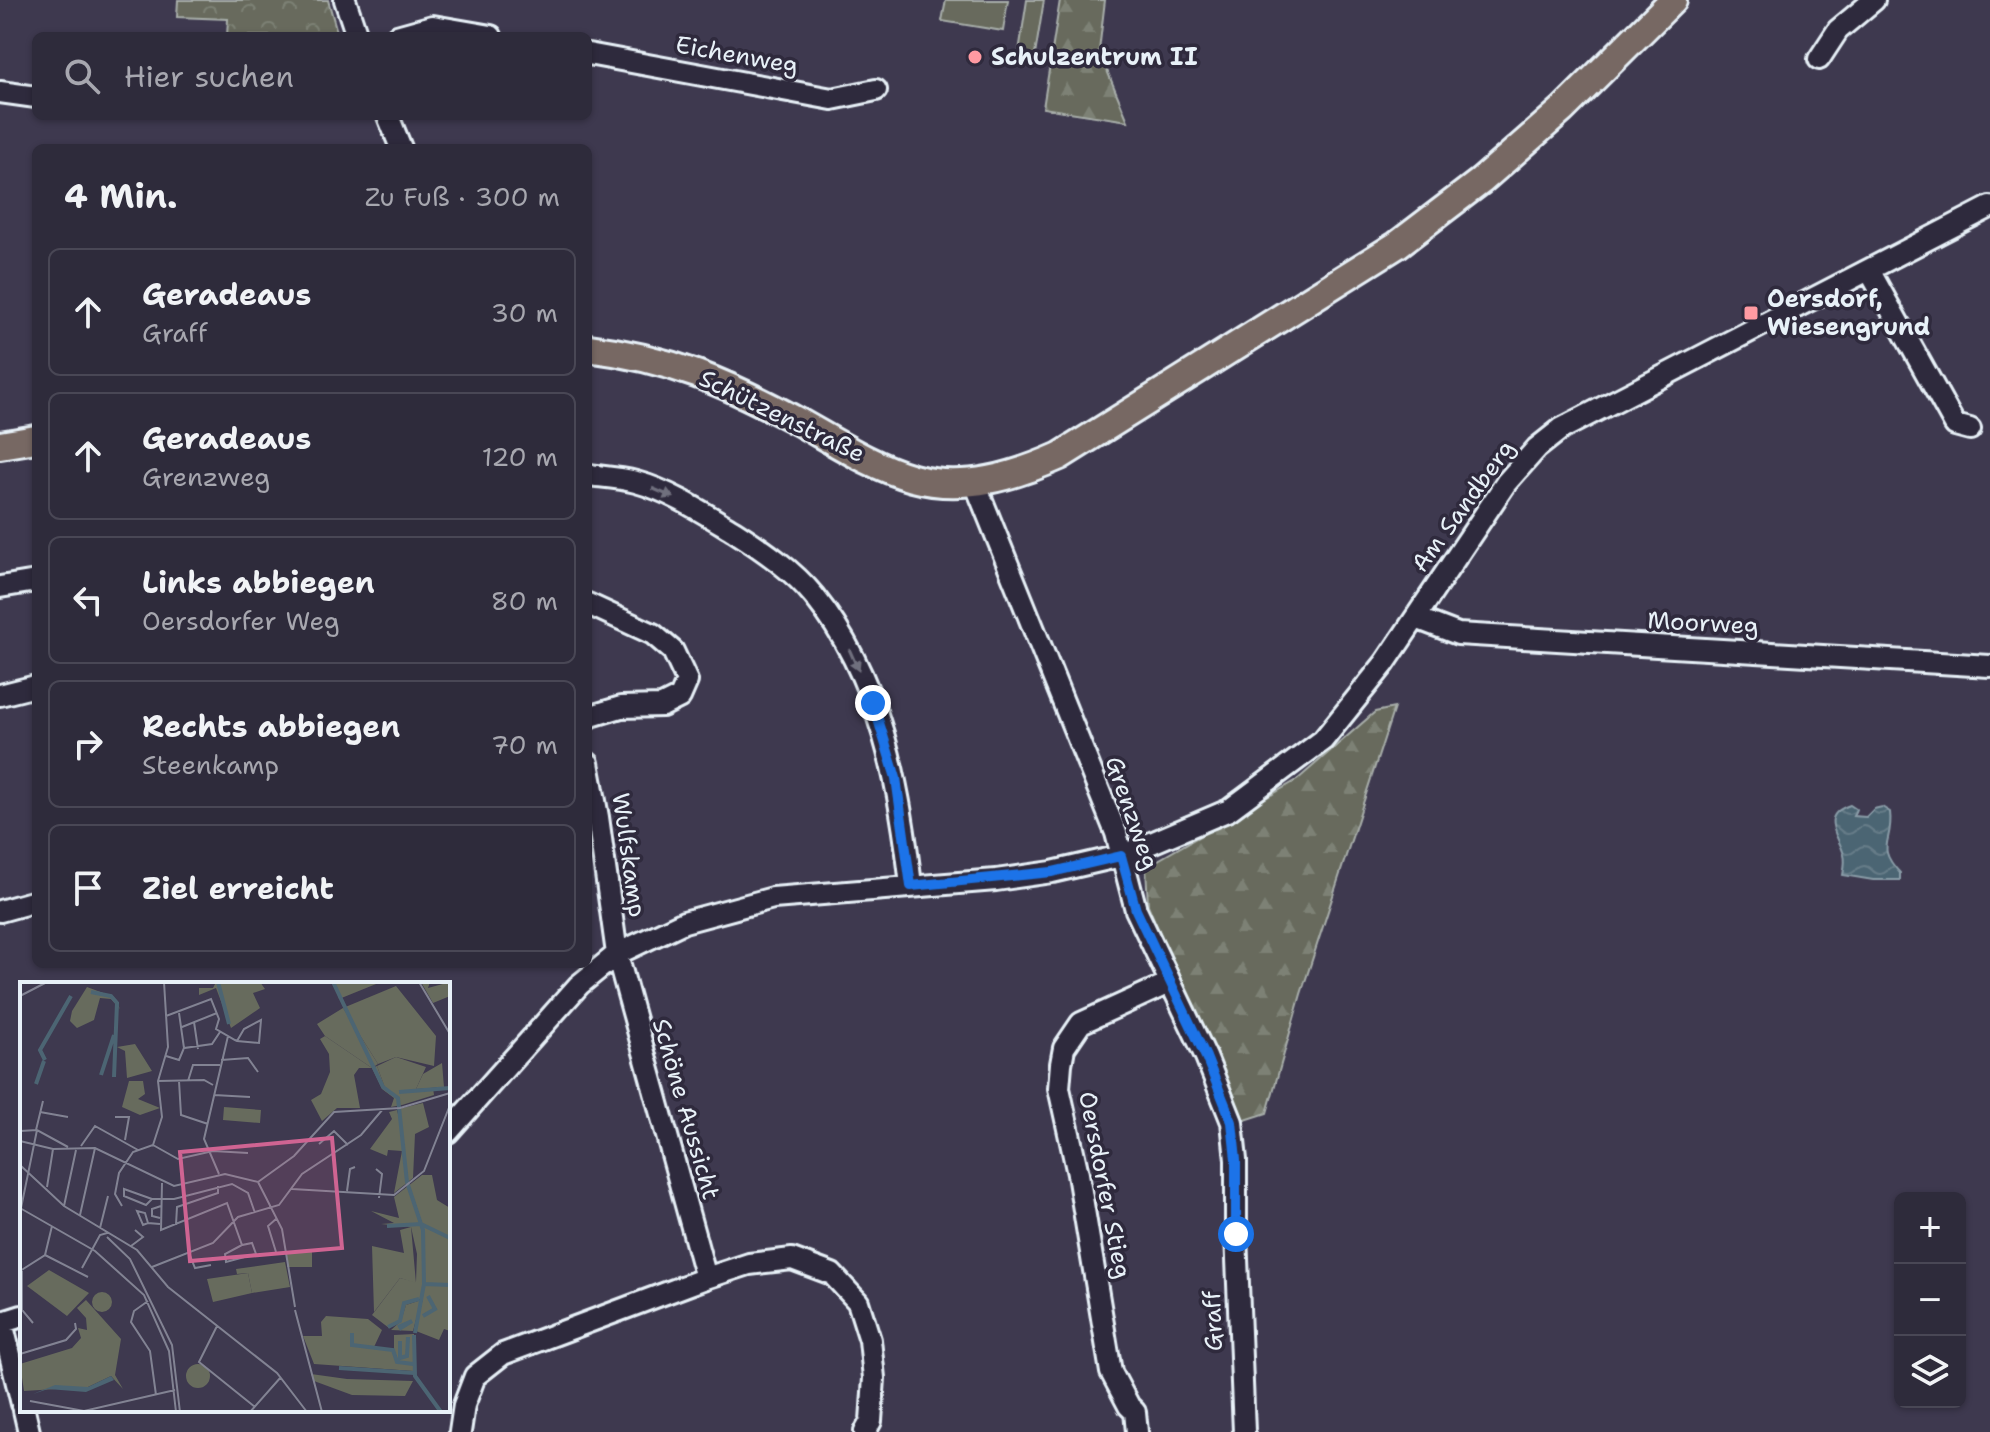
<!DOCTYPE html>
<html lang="de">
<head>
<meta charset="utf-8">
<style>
	body { margin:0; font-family:"Shantell Sans",sans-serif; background:#363342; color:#f1f3f6 }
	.controls { position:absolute; right:24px; bottom:24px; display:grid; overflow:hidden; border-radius:12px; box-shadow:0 2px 6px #0004 }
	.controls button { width:72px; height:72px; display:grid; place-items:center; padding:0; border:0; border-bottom:2px solid #494755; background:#2e2b3b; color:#f1f3f6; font:40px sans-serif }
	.stop { position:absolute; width:24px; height:24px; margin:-18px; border:6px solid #1a73e8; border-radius:50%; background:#fff }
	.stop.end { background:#1a73e8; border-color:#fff; box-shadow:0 2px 8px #0008 }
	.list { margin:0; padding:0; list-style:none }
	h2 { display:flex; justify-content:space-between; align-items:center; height:104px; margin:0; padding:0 32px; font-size:34px }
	h2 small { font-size:26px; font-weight:400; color:#a7a7af }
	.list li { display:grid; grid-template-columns:52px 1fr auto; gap:24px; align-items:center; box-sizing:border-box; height:128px; margin:0 16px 16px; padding:0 16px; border:2px solid #494755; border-radius:12px }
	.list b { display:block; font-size:30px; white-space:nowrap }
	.list p { margin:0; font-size:26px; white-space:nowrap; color:#a7a7af }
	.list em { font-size:26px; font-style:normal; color:#a7a7af }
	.icon { flex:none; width:44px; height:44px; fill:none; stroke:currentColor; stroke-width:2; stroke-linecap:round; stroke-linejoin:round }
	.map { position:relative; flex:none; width:1990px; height:1432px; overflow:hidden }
	.search { position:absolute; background:#2e2b3b; box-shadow:0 2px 6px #0004; left:32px; top:32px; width:560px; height:88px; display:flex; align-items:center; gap:20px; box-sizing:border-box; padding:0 28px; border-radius:12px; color:#a7a7af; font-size:30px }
	.panel { position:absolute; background:#2e2b3b; box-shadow:0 2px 6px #0004; left:32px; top:144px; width:560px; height:824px; border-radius:12px }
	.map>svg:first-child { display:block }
</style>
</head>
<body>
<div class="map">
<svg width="1990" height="1432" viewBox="0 0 1990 1432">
	<defs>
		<pattern id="forest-firs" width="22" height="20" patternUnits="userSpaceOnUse" patternTransform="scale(2)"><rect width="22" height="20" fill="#676b5d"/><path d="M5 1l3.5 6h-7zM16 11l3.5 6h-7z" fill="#7d8175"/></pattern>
		<pattern id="park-crowns" width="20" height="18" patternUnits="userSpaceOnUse" patternTransform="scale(2)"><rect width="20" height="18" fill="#676b5d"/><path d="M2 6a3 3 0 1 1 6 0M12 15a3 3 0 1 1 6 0" fill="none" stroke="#7d8175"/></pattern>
		<pattern id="water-waves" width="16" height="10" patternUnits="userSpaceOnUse" patternTransform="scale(2)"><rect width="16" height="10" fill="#4c6573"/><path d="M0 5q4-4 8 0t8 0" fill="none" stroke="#667c88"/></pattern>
	</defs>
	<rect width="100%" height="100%" fill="#3e394f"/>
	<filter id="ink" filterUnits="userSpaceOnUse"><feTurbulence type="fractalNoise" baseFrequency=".0125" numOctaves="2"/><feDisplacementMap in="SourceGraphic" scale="16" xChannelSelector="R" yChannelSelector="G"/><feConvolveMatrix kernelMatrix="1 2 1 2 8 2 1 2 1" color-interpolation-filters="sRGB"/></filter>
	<g filter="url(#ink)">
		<path fill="#676b5d" stroke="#a8aeaa" stroke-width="2" d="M946,0H1008L1003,31L942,21Z
			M1027,0H1044L1034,61L1018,58Z"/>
		<path fill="url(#forest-firs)" stroke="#a8aeaa" stroke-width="2" d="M1060,0H1105L1099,51L1128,121L1043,108Z
			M1394,708L1301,994L1267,1113L1239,1122L1148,905L1146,867L1297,780L1375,712Z"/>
		<path fill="url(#park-crowns)" stroke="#a8aeaa" stroke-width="2" d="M178,0H328L337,32L319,36H227L228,19L177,17Z"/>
		<path fill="url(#water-waves)" stroke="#8a9da8" stroke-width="2" d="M1850,805L1856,809L1853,816L1866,817L1874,809L1882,807L1890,812C1894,843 1874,845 1900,873V880H1873L1843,875C1844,869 1846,861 1844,855C1840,837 1817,816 1850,805Z"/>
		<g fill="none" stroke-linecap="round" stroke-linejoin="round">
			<defs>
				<path id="minor" d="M345,0L357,36
					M397,36L433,26L491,36
					M588,54L832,99L876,90
					M1819,59L1838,30L1874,0
					M0,92L36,97
					M388,116L401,148
					M1869,270L1955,425L1970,429
					M588,475C604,477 621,478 636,482C670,491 704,513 734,531C762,549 793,570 814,596C880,678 900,785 911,886
					M975,483L1116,833L1136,910L1206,1057L1232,1122L1236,1160V1234L1244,1432
					M0,587L36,581
					M588,604L653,634L673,651L687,681L680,697L662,706L621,707L588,717
					M1416,618L1458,634L1990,666
					M0,695L36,686
					M588,763L598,817L617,954L706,1278
					M0,911L36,901
					M448,1132L579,985L617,954L684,922L773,898L996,880L1052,872L1121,856L1229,810L1323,740L1385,663L1506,483L1537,448L1561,429L1990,207
					M2,1322L22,1404
					M0,1323L22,1316
					M24,1410L29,1432
					M460,1432L464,1405L475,1376L503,1354L706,1278L749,1264L792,1259L832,1274L858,1302L870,1340L874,1378L871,1421L865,1432
					M1137,1432L1135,1412L1129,1406L1111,1372L1078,1174L1059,1088L1061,1064L1064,1048L1081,1023L1169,983"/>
				<path id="major" d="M588,348C669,358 727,383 799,422C835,442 873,467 913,478C964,492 1015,476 1060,456L1397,245L1481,181L1562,110L1673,0
					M0,445L36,439"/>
			</defs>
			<use href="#minor" stroke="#e8f1f8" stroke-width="26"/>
			<use href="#major" stroke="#e8f1f8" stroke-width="32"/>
			<use href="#minor" stroke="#2f2a3d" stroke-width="20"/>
			<use href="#major" stroke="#776864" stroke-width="26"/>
		</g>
		<defs><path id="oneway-solid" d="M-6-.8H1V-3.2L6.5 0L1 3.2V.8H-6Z" transform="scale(2)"/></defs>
		<g fill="#70707e">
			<use href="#oneway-solid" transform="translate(663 493) rotate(23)"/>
			<use href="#oneway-solid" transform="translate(854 660) rotate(66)"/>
		</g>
	</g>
	<g fill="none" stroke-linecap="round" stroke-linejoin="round" filter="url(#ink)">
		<path stroke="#1a73e8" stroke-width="10" d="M873,703L896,778L911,886L1052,872L1121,856L1136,910L1206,1057L1232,1122L1236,1160V1234"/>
	</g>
	<g fill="#ff9aa2" stroke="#2f2a3d" stroke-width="3">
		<circle cx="975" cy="57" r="8"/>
		<rect x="1743" y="305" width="16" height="16" rx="4"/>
	</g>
	<g text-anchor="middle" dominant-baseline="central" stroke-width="7" stroke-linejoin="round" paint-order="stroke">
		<g font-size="24" fill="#e8f1f8" stroke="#2f2a3d">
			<text transform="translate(737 55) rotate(10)">Eichenweg</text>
			<text transform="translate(782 416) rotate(26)">Schützenstraße</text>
			<text transform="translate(1463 506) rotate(-54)">Am Sandberg</text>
			<text transform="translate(1703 623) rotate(3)">Moorweg</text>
			<text transform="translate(1132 813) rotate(71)">Grenzweg</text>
			<text transform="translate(629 855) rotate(82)">Wulfskamp</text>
			<text transform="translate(686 1109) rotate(74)">Schöne Aussicht</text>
			<text transform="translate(1105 1185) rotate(79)">Oersdorfer Stieg</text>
			<text transform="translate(1213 1321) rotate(-92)">Graff</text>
		</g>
		<g font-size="24" font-weight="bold" fill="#e8f1f8" stroke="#2f2a3d" text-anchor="start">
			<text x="991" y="57">Schulzentrum II</text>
			<text x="1767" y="299">Oersdorf,<tspan x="1767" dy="28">Wiesengrund</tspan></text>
		</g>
	</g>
	<g transform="translate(20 982)">
		<rect width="430" height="430" fill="#3e394f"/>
		<path d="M196,0H240L245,7L233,11L240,26L211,46L196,6L179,13V6H193ZM376,75L406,85L396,107L413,106L414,113L382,123L364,103L357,84ZM403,121L409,145L395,152L393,196L374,211L382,169L368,168L367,174L350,167L372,137L369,130L377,128L379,136L378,127ZM204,125L241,128L240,141L203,138ZM402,193H412L417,218L430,226V349L424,347L419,358L396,349L403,316L386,323L381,339L369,346L352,333L380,296L396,300L397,272L391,245L361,242L374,241L351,229L379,236L374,215ZM267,270H292V285H267ZM72 320a10 10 0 1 1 20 0a10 10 0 1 1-20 0ZM306,334L348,337L362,348L354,365L374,367V353L394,352L393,389L294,382L283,354H302L301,340ZM166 394a12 12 0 1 1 24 0a12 12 0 1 1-24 0Z" fill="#676b5d"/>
		<path d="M314,0H361L319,17ZM401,0H410L408,6L430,0V14L413,21ZM376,4L416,54L414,84L376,75L358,82L323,26ZM67,5L94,15L100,27L91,17L80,16L74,38L57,46L50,39L52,29ZM305,54L352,86L357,84L364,103L380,111L382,123L371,125L374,116L362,107L352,86H339L334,93L340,126H317L302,139L291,118L301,112L310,90L309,72L300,57ZM115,62L132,89L107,96L105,69L97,65ZM391,245L396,301L380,296L354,330L352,264L384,271L380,248ZM228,291L232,311L193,320L187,297ZM291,392L327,397L393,399L385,414L332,413L294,399Z" fill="#676b5d"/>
		<path d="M323,26L358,82L352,86L305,54L297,42ZM422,81L424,105L396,107L403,92ZM401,318L393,349L371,348L381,339L386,323Z" fill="#676b5d"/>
		<path d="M109,99H123L125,112L118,117L140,126L120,133L102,125ZM66,318L101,357L95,393L103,407L91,394L68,405L4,409L0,382L52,366L61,356L58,346L67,348L66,336L57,326Z" fill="#676b5d"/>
		<path d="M265,280L270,305L232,311L228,291L217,292L216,287ZM29,288L69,311L47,334L7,304Z" fill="#676b5d"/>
		<path d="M91,394L94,398L66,410L28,407L13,412L35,403L68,405Z" fill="#4c6573"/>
		<path fill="none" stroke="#4c6573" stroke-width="4" d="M198,0L209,42M313,0L363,105L378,116L387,200L403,248L404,302L395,351M71,10L91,14L97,21L94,95M25,78L20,68L51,14M81,93L94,53M16,102L24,79M379,110L430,106M367,244L401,242L430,256M404,302L430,303M403,334L415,327L408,314M368,345L380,339L384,321L399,317M378,345L392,339L379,347M332,351V363L373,368L377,380L393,382M394,353L395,394L421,430M380,359V376L387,374L388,355M319,386L394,391"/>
		<path fill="none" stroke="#828393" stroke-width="2" d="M399,0L430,52M0,14L27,0M159,31L164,66L192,62L200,50M146,34L191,17L199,37L196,47L215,58L217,59L239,61L241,38L224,47L217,59M174,40L178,67M162,45L197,31M146,74L159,78L164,66M201,78L228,76L238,90M138,99L184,98L193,103M159,99L161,133L188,142M168,99L173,83H200M194,113L230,115M20,130L48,135M95,135H109L105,158M16,148L23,119M0,149L17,148L48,165M0,159L33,167L75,166L154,204L205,192L238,200L274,174L314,130L380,126L430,111M299,162L314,149L328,163M133,163L158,177L193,169L228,171M61,164L75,144L118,168M0,183L44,224L117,268L148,305L257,391L287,430M356,187L362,192L359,216M199,192L184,157L208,54M238,200L262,247L275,325M142,201L141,248L207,221L222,263L232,261L236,272L206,280L205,272L222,263M27,205L33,167M272,207L374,213L404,189L430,123M327,209L330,187L335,185M132,217L104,207V214L126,223L132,217H154L212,202L228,211L235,231M44,224L56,168M102,224L95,212L99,191L113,170L133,163L142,135L138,99L148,65L144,0M0,226L75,269L124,313L149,369L156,430M0,231L17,148M60,233L75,166M140,236L132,234V227L141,224M128,241L123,243L117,229L125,231L128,241L140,242M156,243L157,225L198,211V204M80,246L88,214M87,255L110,277L152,363L160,430M111,264L123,255L115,248M256,270L248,244L256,237M169,271L175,286L191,283M25,273L68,295M132,285L193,261L218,235L259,223L282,192L341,153L363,127M62,286L80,253L87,251M0,289L25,273L32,244M2,289V328L13,341M128,319L114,329L111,340L130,369L136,413M275,328L302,430M197,344L179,380L235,425M0,372L46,358L56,347L55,341M10,419L64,429L155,408M230,430L261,395"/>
		<path fill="#cf6492" fill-opacity="0.15" stroke="#cf6492" stroke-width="4" d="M312,156L322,266L170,279L160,170Z"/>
		<rect width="430" height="430" fill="none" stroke="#e8f1f8" stroke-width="4"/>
	</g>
</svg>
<div class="controls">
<button>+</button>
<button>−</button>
<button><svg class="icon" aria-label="layers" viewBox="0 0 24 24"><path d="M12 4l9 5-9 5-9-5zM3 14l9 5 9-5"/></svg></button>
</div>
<div class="stop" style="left:1236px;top:1234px"></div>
<div class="stop end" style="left:873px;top:703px"></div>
<div class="search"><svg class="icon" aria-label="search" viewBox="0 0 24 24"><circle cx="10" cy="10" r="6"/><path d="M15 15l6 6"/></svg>Hier suchen</div>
<section class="panel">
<h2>4 Min.<small>Zu Fuß · 300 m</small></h2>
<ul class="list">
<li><svg class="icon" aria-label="ahead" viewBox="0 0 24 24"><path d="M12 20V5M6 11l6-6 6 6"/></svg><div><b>Geradeaus</b><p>Graff</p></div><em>30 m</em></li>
<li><svg class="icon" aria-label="ahead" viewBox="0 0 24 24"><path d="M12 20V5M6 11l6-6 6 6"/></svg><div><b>Geradeaus</b><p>Grenzweg</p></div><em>120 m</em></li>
<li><svg class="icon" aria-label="left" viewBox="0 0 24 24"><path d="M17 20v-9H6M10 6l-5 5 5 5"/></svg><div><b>Links abbiegen</b><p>Oersdorfer Weg</p></div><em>80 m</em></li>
<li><svg class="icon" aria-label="right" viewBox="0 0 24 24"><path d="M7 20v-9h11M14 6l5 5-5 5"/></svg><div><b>Rechts abbiegen</b><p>Steenkamp</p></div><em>70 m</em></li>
<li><svg class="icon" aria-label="arrive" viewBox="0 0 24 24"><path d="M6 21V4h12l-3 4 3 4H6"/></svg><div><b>Ziel erreicht</b></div></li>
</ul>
</section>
</div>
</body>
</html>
